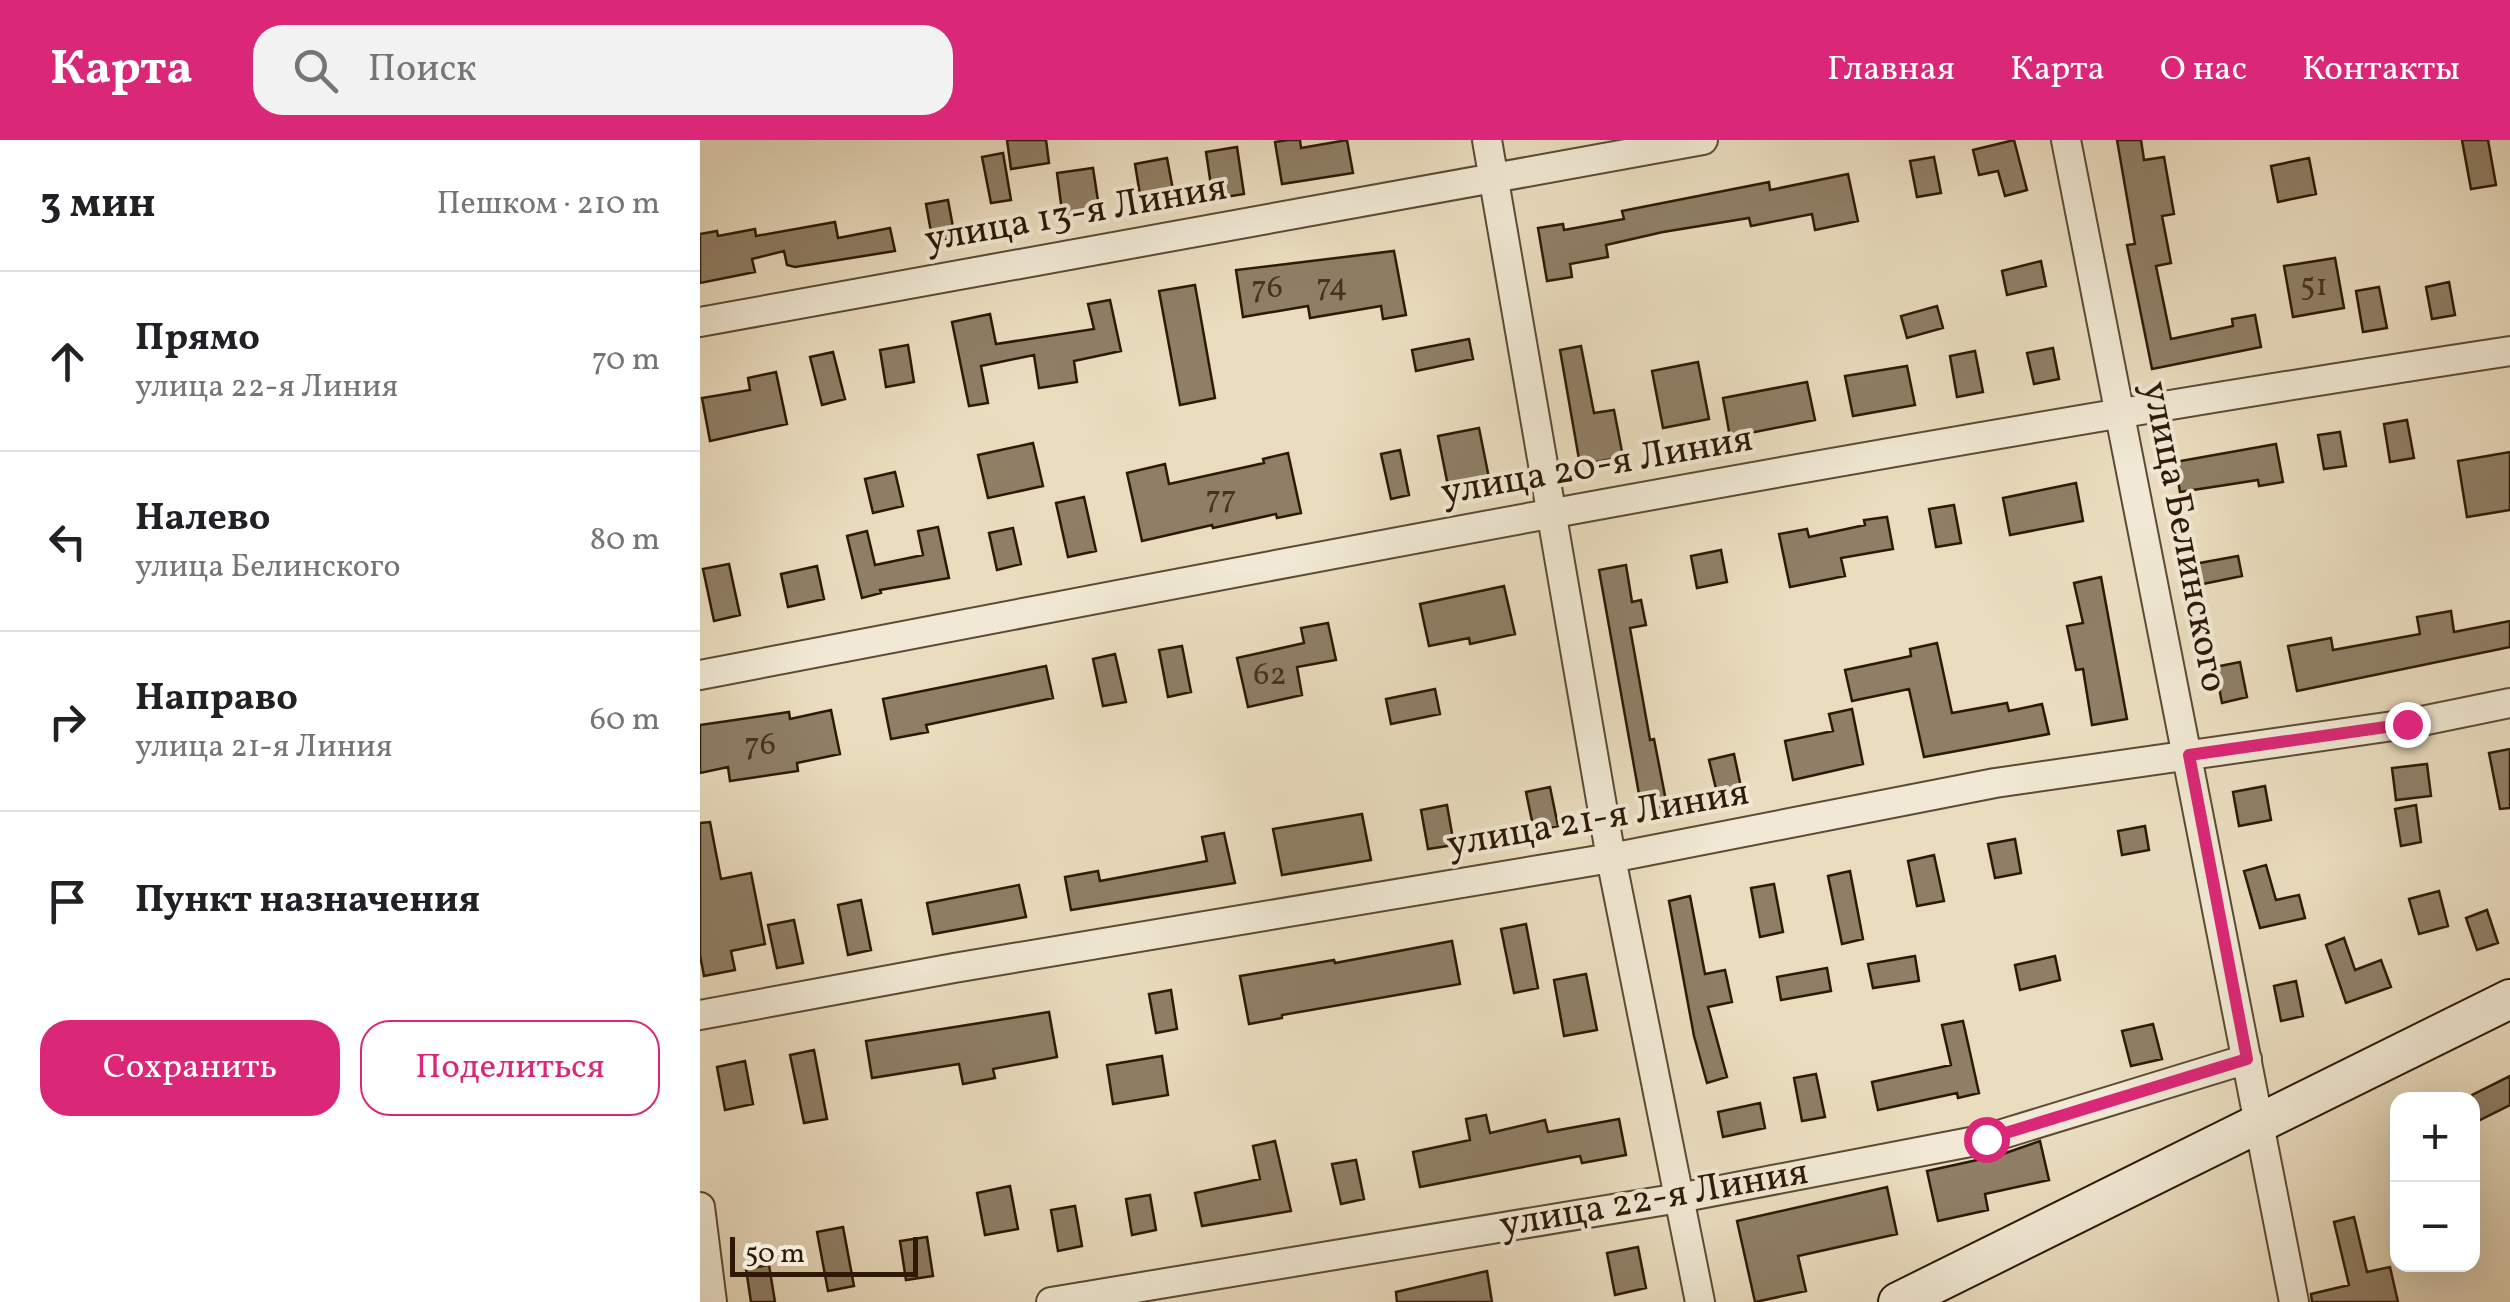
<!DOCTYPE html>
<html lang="ru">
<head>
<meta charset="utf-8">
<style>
	body { margin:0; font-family:Vollkorn,serif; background:#f2f2f2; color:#202124 }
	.controls { position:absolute; right:30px; bottom:30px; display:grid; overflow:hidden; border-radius:20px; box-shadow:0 10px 40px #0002 }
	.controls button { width:90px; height:90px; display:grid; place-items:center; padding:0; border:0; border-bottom:2px solid #e0e0e0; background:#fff; color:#202124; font:50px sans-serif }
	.scale { position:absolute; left:30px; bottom:25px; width:188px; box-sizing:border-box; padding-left:10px; border:5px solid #2d1906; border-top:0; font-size:28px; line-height:35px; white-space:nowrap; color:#2d1906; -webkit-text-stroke:8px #f1e9d5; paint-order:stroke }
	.stop { position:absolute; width:30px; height:30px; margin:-22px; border:8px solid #db2777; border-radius:50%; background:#fff }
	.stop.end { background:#db2777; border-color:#fff; box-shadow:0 2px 10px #0008 }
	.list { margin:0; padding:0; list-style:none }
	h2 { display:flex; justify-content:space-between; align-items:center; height:130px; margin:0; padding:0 40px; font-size:42px }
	h2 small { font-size:32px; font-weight:400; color:#757577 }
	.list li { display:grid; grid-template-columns:65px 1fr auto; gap:30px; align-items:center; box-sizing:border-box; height:180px; padding:0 40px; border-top:2px solid #e0e0e0 }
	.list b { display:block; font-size:38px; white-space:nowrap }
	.list p { margin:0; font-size:32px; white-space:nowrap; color:#757577 }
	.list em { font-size:32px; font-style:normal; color:#757577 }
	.actions { display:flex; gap:20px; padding:30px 40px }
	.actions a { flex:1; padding:22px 0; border:2px solid #db2777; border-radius:30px; text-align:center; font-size:35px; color:#db2777 }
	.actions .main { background:#db2777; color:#fff }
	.icon { flex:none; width:55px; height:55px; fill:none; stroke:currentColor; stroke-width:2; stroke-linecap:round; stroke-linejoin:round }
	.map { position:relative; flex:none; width:1810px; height:1162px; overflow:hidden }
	header { display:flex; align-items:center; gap:60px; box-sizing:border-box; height:140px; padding:0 50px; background:#db2777; color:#fff }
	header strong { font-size:48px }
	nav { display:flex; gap:55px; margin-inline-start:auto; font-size:35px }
	.search { width:700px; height:90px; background:#f2f2f2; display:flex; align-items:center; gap:25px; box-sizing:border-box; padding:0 35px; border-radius:30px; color:#757577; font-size:38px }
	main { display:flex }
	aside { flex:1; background:#fff }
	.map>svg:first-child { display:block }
</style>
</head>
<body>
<header>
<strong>Карта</strong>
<div class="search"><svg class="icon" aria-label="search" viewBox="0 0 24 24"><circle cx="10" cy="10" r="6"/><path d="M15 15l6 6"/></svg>Поиск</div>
<nav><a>Главная</a><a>Карта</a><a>О нас</a><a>Контакты</a></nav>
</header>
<main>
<aside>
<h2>3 мин<small>Пешком · 210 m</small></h2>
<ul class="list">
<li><svg class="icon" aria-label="ahead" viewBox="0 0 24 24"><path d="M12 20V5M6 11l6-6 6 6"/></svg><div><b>Прямо</b><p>улица 22-я Линия</p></div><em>70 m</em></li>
<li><svg class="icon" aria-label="left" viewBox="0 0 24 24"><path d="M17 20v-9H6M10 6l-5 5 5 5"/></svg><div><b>Налево</b><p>улица Белинского</p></div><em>80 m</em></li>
<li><svg class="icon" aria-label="right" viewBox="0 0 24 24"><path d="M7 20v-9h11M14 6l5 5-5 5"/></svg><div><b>Направо</b><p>улица 21-я Линия</p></div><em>60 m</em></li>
<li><svg class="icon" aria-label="arrive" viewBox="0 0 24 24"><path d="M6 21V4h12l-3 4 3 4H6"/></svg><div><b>Пункт назначения</b></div></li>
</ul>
<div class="actions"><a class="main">Сохранить</a><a>Поделиться</a></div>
</aside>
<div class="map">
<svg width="1810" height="1162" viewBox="0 0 1810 1162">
	<rect width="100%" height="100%" fill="#eaddbf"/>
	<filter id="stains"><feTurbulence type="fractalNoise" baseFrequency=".002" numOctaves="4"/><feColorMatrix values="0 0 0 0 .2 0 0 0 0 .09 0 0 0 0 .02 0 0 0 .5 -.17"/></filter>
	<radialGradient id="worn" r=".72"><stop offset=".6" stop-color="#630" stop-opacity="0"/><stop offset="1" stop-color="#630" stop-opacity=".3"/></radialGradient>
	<path fill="#8f7f66" stroke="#2d1906" stroke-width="2.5" d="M307,0H346L349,23L311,29Z
		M588,0H600L601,8L647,0L653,33L582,44L575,2Z
		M1314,0L1327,50L1305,56L1298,31L1279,35L1273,10Z
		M1417,0H1441L1444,20L1464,17L1474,74L1462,76L1471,123L1456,126L1471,199L1533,186L1532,179L1555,175L1561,207L1452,229L1427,105L1435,104Z
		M1762,0H1788L1796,45L1771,49Z
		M537,7L544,54L513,59L506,12Z
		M303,13L311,60L291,63L282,17Z
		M1234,17L1241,53L1217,57L1210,21Z
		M467,18L474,55L441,61L435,24Z
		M1609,18L1616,54L1578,62L1571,26Z
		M393,28L400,74L363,79L357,33Z
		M1148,34L1158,81L1115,90L1112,74L1051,86L1049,78L963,92L906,105L908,117L870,124L872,137L847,141L838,88L863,84L864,90L924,79L922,71L1069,42L1070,50Z
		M248,60L255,98L233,103L226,64Z
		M135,82L138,98L190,88L195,111L95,127L87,125L84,111L52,119L55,132L0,143V94L17,91L18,96L55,89L56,96Z
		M694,111L706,175L683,179L681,166L610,178L608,166L543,177L536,130Z
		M1635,118L1644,168L1593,177L1584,126Z
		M1341,121L1346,146L1307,155L1302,131Z
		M1749,142L1755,175L1732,179L1726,147Z
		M495,145L515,258L480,265L459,151Z
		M1679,147L1687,188L1663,192L1656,151Z
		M410,160L421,211L374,221L377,242L339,248L334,215L281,226L288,263L269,266L252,182L290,174L296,204L394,189L388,164Z
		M1237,166L1243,188L1207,198L1201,176Z
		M769,199L773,219L716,231L712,210Z
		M208,205L214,242L186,247L180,210Z
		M881,206L894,273L914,270L923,317L880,325L860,210Z
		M1353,208L1359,239L1334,244L1327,213Z
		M1275,211L1283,252L1257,257L1250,216Z
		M133,212L145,259L122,265L110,217Z
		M998,222L1009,279L963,288L952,231Z
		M1207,226L1215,265L1153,276L1145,236Z
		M76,232L87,284L10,301L2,258L50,250L48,238Z
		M1107,242L1115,280L1030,297L1023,258Z
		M1707,280L1714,318L1690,322L1684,284Z
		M779,288L789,338L748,346L738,296Z
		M1640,292L1646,326L1624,329L1618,295Z
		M333,303L343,346L288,358L278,315Z
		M1576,304L1583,342L1559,346L1558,340L1480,352L1475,322Z
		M700,310L709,355L691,359L681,314Z
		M1810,312V370L1767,377L1758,321Z
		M588,313L601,373L577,378L576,374L513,388L512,385L442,401L427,333L465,324L469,344L564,323L563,319Z
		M195,332L203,366L173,373L165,339Z
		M1376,343L1383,381L1310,395L1303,358Z
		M384,357L396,411L368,417L356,363Z
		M1254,365L1261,403L1236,407L1229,369Z
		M1187,377L1193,409L1141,418L1145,436L1090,447L1079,394L1107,389L1109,397L1165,385L1164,380Z
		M238,387L249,438L180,450L181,453L162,458L147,396L167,391L175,425L223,415L218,391Z
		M313,388L321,424L297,430L289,393Z
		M1021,410L1027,442L997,448L991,416Z
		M1538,416L1542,436L1498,445L1494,424Z
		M29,424L40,475L14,481L3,429Z
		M926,425L932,462L941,460L946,485L930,488L950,600L954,599L967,666L942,671L899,430Z
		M117,426L124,459L88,467L81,434Z
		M1401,437L1427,579L1392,585L1383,529L1376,530L1367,486L1383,483L1374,443Z
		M804,446L815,494L770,504L769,498L729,506L720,464Z
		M1751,471L1754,492L1810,481V507L1597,551L1588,506L1631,498L1633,510L1720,494L1717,477Z
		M628,483L636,520L597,527L602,555L548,567L537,518L604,503L601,488Z
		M1237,503L1252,573L1307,563L1309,571L1342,564L1349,594L1224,617L1209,549L1152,561L1145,530L1211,516L1210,509Z
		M482,506L491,552L468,557L459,510Z
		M415,514L426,562L403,566L393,519Z
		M1540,522L1547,557L1522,563L1515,527Z
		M346,526L353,558L226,585L228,592L191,599L183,559Z
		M735,549L740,574L691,584L686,559Z
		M1152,569L1163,624L1093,640L1085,601L1133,591L1129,574Z
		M131,570L140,614L97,623L98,631L30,641L28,627L0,633V585L89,572L90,579Z
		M1810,609V668L1800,669L1789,613Z
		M1034,614L1042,652L1018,657L1009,620Z
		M1727,624L1731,656L1696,660L1692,628Z
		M1565,646L1571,680L1539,686L1533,652Z
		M850,647L858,686L834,691L826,652Z
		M747,665L754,705L728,709L721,670Z
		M1716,665L1721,702L1701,706L1695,669Z
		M662,674L671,720L582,735L573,689Z
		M10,682L21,739L51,733L65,804L31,811L35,830L4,836L0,815V683Z
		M1445,686L1449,710L1422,715L1418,691Z
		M524,693L535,743L371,770L365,737L398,731L400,741L507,721L502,697Z
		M1315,699L1321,733L1295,738L1288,704Z
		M1234,715L1244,761L1217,766L1208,721Z
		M1566,725L1576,760L1599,755L1605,778L1560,788L1544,731Z
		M1150,731L1163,799L1142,804L1128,736Z
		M1074,744L1083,792L1060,797L1051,748Z
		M319,745L326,777L233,794L227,763Z
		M1739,751L1748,786L1719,794L1709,759Z
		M990,756L1005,834L1025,830L1032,862L1008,867L1027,937L1007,943L994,896L969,761Z
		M161,760L171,810L148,815L138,765Z
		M1787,770L1798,803L1777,810L1766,778Z
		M94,780L103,823L77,828L68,785Z
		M826,784L838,848L814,853L801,789Z
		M1644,798L1655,830L1681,820L1691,847L1646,863L1626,805Z
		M752,801L760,844L582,875V878L549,884L540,836L634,820L635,823Z
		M1215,816L1219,841L1173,848L1168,824Z
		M1355,816L1360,840L1320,850L1315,825Z
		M1127,828L1131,851L1081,860L1077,837Z
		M886,834L897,890L864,896L854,840Z
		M1596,841L1603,876L1581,881L1574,846Z
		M471,850L477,889L456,893L449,854Z
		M349,872L357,917L293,929L295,938L263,944L259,924L172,938L166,901Z
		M1263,881L1279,953L1258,958L1257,953L1178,970L1172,942L1251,925L1242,885Z
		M1453,884L1462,919L1431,926L1422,891Z
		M114,910L127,979L104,983L90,915Z
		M462,916L468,955L413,964L407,925Z
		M45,921L53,964L25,970L17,927Z
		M1116,934L1125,977L1102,981L1094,938Z
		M1810,936V965L1772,984V955Z
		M1060,963L1065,988L1023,997L1018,972Z
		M786,975L790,993L845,980L848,992L919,979L926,1015L882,1023L880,1016L720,1047L713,1012L770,1000L766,979Z
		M575,1001L591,1071L502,1086L495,1053L560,1039L553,1006Z
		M1340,1001L1349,1040L1285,1054L1288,1070L1238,1081L1227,1031L1300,1015Z
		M656,1020L664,1059L641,1064L632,1024Z
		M310,1046L318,1089L285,1095L277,1053Z
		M1187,1047L1197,1094L1098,1116L1106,1151L1055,1162L1037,1081Z
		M450,1055L456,1090L432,1095L426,1059Z
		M375,1066L382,1106L358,1111L351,1070Z
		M1654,1077L1667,1132L1690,1127L1698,1162H1612L1611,1154L1649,1145L1634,1082Z
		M143,1087L154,1146L128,1151L117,1092Z
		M227,1097L233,1136L206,1140L200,1101Z
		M938,1107L946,1148L915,1155L907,1113Z
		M69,1125L75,1162H51L46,1129Z
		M787,1131L792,1162H697L696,1152Z"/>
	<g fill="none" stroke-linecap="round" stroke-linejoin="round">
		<defs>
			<path id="street" d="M787,0L911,718L1000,1162
				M1366,0L1594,1162
				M0,182L1003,0
				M0,535C602,419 1204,303 1810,211
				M0,875L254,828L911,718L1295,643L1707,584L1810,563
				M0,1067L12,1162
				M351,1162L979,1058L1286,999L1547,919"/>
			<path id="secondary" d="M1198,1162L1810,859"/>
		</defs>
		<use href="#street" stroke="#5c4a34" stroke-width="32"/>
		<use href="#secondary" stroke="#2d1906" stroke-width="42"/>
		<use href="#street" stroke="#f1e9d5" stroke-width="28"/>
		<use href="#secondary" stroke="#f1e9d5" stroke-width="38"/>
	</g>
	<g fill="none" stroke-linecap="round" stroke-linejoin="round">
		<path stroke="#db2777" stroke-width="12" d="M1286,999L1547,919L1489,615L1707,584"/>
	</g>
	<g text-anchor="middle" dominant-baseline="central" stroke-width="8" stroke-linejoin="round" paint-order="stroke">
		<g font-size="32" fill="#46321e">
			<text x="632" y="147">74</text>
			<text x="1614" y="147">51</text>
			<text x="567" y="149">76</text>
			<text x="521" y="359">77</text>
			<text x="570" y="536">62</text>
			<text x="60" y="606">76</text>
		</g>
		<g font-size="38" fill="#2d1906" stroke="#f1e9d5">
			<text transform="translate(376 75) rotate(-10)">улица 13-я Линия</text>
			<text transform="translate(897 327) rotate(-10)">улица 20-я Линия</text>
			<text transform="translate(1483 397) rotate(79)">улица Белинского</text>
			<text transform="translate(898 680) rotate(-10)">улица 21-я Линия</text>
			<text transform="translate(954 1060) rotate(-10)">улица 22-я Линия</text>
		</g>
	</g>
	<rect width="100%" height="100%" filter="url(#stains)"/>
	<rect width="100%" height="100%" fill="url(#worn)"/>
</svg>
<div class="controls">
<button>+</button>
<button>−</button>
</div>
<div class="scale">50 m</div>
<div class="stop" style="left:1286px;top:999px"></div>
<div class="stop end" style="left:1707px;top:584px"></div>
</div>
</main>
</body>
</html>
